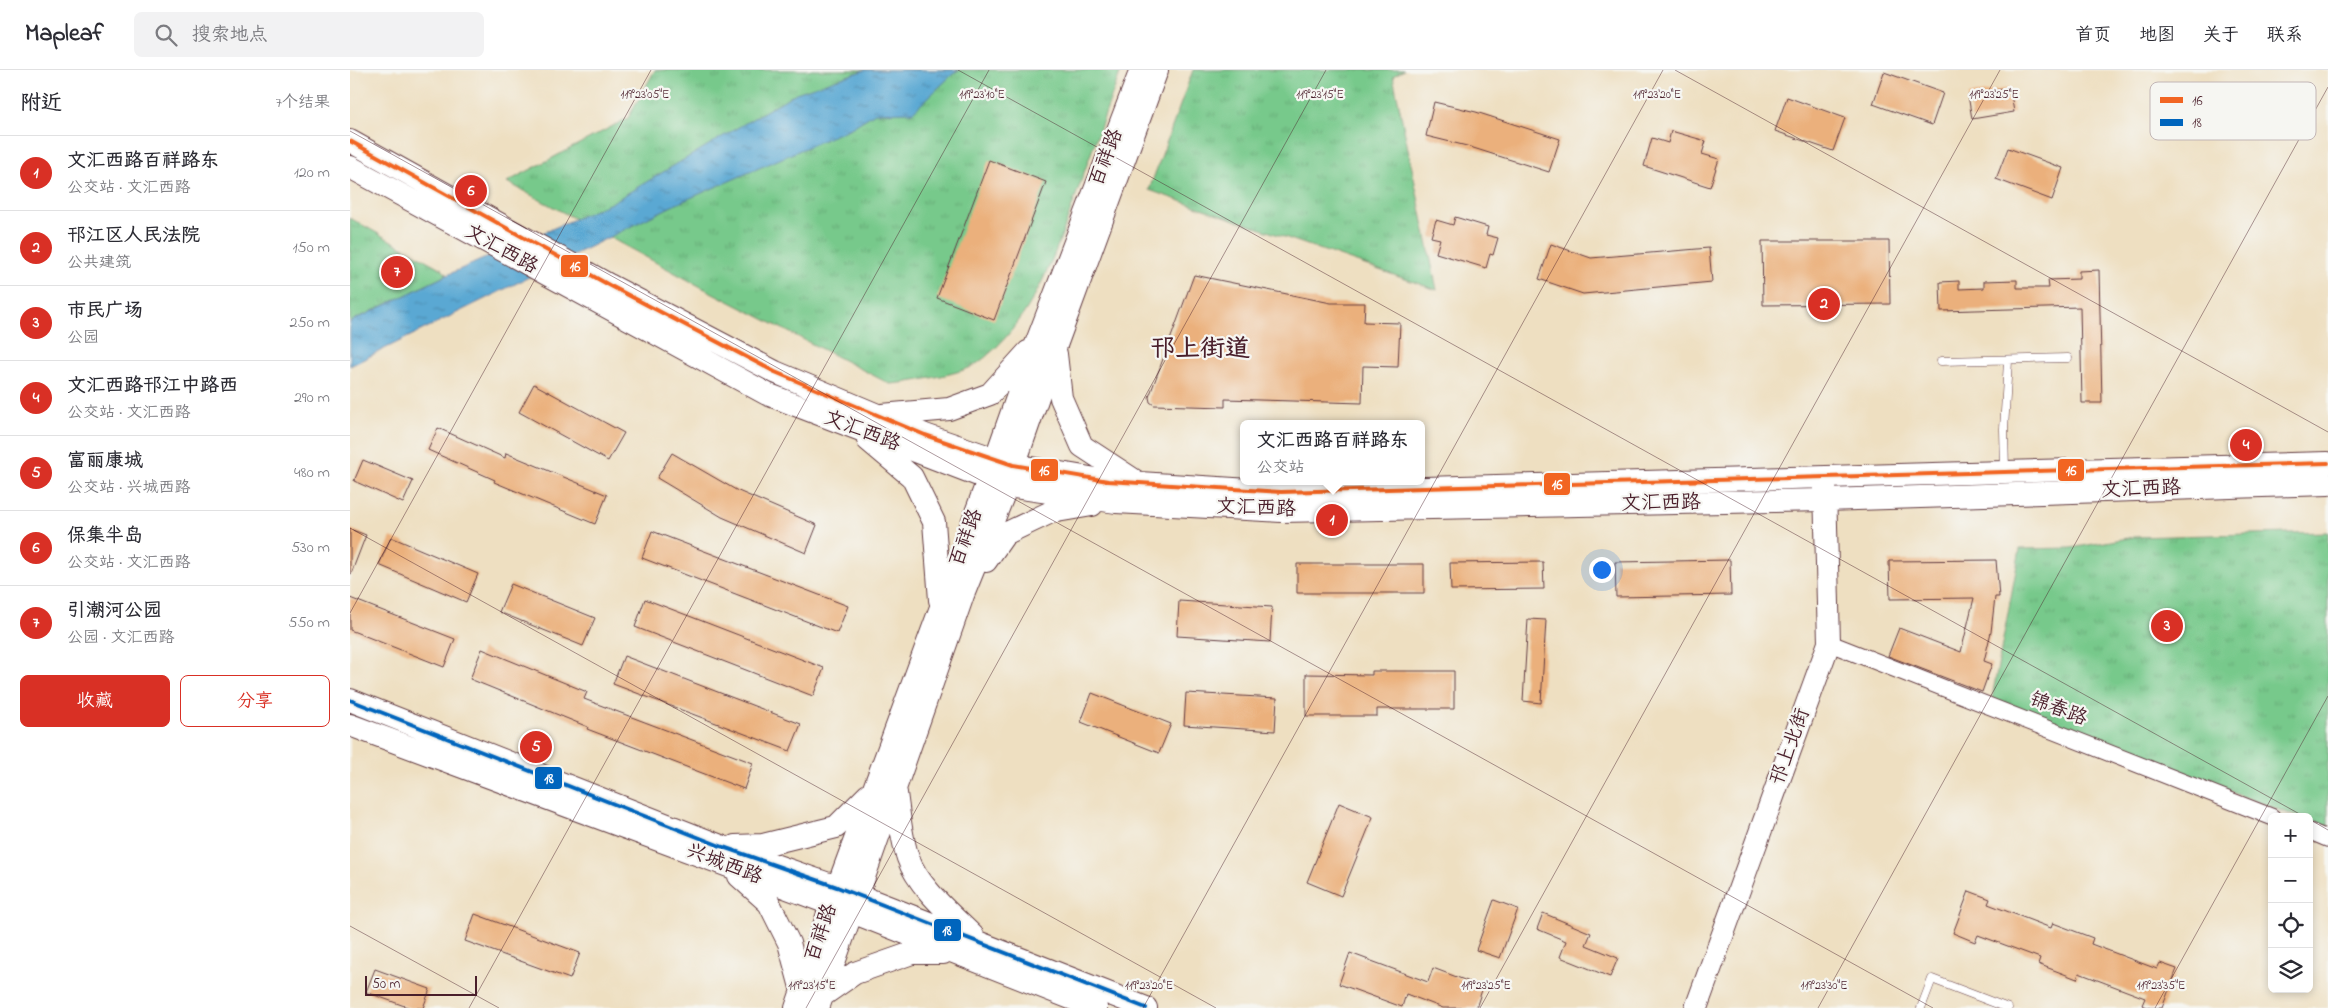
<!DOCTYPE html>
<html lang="zh">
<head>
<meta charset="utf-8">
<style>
	body { margin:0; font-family:"Indie Flower","LXGW WenKai TC",sans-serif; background:#f2f2f3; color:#2b2b33 }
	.controls { position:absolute; right:15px; bottom:15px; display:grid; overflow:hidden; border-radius:8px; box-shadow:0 2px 8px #0003 }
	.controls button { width:45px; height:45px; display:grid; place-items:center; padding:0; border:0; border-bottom:1px solid #e1e1e2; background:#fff; color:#2b2b33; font:25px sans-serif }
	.scale { position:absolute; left:15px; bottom:12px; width:112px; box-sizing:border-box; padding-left:5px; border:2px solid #4a1f2b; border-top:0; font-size:14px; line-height:18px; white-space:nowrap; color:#4a1f2b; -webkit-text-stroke:4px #f6f6f2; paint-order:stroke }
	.you { position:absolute; left:1251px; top:499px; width:18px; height:18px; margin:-12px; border:4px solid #fff; border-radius:50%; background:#1a73e8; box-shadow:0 0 0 8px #1a73e833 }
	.badge { display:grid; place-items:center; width:32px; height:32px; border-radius:50%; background:#d93025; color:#fff; font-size:16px; font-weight:700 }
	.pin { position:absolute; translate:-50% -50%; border:2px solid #fff; box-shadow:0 1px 5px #0006 }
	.popup { position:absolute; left:890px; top:350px; width:185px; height:65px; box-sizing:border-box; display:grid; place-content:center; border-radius:8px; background:#fff; filter:drop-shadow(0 1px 4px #0005); font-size:16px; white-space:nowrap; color:#7c7c81 }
	.popup b { font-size:19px; color:#2b2b33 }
	.popup::after { content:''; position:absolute; left:50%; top:100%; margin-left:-10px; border:10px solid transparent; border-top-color:#fff }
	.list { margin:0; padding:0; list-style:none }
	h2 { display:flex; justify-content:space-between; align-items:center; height:65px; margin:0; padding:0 20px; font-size:21px }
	h2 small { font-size:16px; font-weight:400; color:#7c7c81 }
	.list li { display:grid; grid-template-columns:32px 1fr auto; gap:15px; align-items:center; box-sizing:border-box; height:75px; padding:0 20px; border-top:1px solid #e1e1e2 }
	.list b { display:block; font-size:19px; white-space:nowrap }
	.list p { margin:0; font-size:16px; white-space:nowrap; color:#7c7c81 }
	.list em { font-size:16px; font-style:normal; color:#7c7c81 }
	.actions { display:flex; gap:10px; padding:15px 20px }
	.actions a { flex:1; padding:11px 0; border:1px solid #d93025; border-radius:8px; text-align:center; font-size:18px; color:#d93025 }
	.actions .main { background:#d93025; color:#fff }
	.icon { flex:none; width:28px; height:28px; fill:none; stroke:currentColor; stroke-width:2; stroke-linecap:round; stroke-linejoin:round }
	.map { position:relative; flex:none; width:1978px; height:938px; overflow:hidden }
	header { display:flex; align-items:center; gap:30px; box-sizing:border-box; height:70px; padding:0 25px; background:#fff; border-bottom:1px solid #e1e1e2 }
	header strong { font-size:24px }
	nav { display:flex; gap:28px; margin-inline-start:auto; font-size:18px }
	.search { width:350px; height:45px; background:#f2f2f3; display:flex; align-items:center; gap:12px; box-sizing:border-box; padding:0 18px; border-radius:8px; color:#7c7c81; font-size:19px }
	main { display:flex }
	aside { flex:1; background:#fff }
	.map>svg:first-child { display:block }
</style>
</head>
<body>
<header>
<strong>Mapleaf</strong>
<div class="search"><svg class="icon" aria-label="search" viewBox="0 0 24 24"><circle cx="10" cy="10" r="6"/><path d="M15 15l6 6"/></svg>搜索地点</div>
<nav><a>首页</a><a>地图</a><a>关于</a><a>联系</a></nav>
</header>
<main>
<aside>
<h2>附近<small>7个结果</small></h2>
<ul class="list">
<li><span class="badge">1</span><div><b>文汇西路百祥路东</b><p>公交站 · 文汇西路</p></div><em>120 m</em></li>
<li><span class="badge">2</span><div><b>邗江区人民法院</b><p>公共建筑</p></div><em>150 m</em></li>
<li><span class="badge">3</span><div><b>市民广场</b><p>公园</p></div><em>250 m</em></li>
<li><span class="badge">4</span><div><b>文汇西路邗江中路西</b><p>公交站 · 文汇西路</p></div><em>290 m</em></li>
<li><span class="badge">5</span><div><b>富丽康城</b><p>公交站 · 兴城西路</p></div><em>480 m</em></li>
<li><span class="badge">6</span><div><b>保集半岛</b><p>公交站 · 文汇西路</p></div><em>530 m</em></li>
<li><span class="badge">7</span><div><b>引潮河公园</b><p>公园 · 文汇西路</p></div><em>550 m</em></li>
</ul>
<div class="actions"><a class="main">收藏</a><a>分享</a></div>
</aside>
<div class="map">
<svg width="1978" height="938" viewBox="0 0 1978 938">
	<defs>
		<pattern id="park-tufts" width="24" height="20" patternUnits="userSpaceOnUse" patternTransform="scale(1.25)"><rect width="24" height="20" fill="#77c98b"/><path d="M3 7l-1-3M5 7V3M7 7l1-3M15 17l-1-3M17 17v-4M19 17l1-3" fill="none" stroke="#68ac78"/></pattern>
		<pattern id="water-ripples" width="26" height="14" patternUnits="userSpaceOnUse" patternTransform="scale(1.25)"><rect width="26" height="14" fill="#5aa8d3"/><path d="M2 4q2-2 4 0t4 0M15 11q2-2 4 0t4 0" fill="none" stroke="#4c88ab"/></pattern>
	</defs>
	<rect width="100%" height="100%" fill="#f6f6f2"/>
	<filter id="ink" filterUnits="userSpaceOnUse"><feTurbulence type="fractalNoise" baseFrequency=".02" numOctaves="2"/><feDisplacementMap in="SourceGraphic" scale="10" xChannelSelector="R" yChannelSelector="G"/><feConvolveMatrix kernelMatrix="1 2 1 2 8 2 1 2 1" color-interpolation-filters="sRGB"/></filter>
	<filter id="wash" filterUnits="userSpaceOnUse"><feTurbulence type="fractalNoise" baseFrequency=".0096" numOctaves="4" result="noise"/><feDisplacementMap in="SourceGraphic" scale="20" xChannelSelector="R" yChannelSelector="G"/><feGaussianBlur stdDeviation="1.12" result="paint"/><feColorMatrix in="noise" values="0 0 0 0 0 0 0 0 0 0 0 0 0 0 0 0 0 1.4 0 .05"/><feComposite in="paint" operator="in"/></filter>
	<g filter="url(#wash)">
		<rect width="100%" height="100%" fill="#eedfc1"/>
		<path fill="url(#park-tufts)" stroke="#60745b" d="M305,0H771C757,38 744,76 730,114C707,179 684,254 625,295C611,304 557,313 540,314L353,218L157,112L278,48Z
			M843,0H1054L1043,6L1087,220L799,120Z
			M0,148L92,199L97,205L0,252Z
			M1978,462V758L1959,751V747H1948L1641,633L1670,479L1721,478L1784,467Z"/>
		<path fill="url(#water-ripples)" stroke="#52647f" d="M515,0H609L605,2L563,42L525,43L501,58L322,136L0,296V252L97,205L261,133L446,23Z"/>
		<g id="blocks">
			<path fill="#ebb07b" d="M1534,2L1593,23L1582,55L1523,34Z
				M1660,18L1664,42L1622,49L1618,25Z
				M1437,27L1495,48L1483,81L1425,61Z
				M1084,32L1126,42L1210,69L1199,102L1117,76L1076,66Z
				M1321,61L1356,71L1352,84L1369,89L1360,117L1294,96L1302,68L1318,73Z
				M1658,78L1713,98L1702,130L1646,109Z
				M639,90L696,112L644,250L587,228Z
				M1105,147L1138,157L1136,165L1148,168L1143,185L1140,184L1136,198L1086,183L1090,169L1081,167L1086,150L1103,155Z
				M1412,171H1539L1540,234L1413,235Z
				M1201,174L1241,188L1359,178L1362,212L1233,224L1189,209Z
				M1749,200L1752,333H1732L1730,237L1591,241L1590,212L1609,211V219L1634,218V211L1667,210V218H1699L1698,210L1729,209V201Z
				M844,205L981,233H1015L1014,252L1050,253L1048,297L1013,296L1012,333L875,329V337L804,335L800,332L799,327Z
				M184,314L274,363L258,391L169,342Z
				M88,358L155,388L156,383L257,425L245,454L144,412L145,410L78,380Z
				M322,383L386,420L467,455L456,483L372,447L307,408Z
				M13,390L63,411L53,433L4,411Z
				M0,459L16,465L1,504H0Z
				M302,461L498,536L487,563L292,488Z
				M41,467L128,504L116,532L29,495Z
				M1380,490L1381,525L1266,527L1265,492Z
				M1646,490L1649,527H1645L1641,562L1634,591L1642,594L1632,622L1538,586L1549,558L1611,582L1624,528L1540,529L1539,491Z
				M1193,492L1194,519L1101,520L1100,493Z
				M947,494H1074V523H947Z
				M161,514L245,548L233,576L149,542Z
				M0,528L105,569L94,597L0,560Z
				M295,529L474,598L463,626L285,557Z
				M829,531L922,537L920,572L827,566Z
				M1178,549L1196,550L1191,633L1173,631Z
				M132,579L237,622L234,629L403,693L394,719L237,659L238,657L120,609Z
				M274,586L451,654L440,681L263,614Z
				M1022,601H1104V639H1027V646H956V604L1022,605Z
				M742,623L821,654L809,683L731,652Z
				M836,623L927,628L925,661L834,655Z
				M989,733L1023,747L991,826L957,812Z
				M1619,821L1640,829L1638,834L1701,858L1703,853L1743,868L1741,874L1807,899L1810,893L1827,899L1812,938H1800L1792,935L1795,928L1729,903L1727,909L1688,894L1690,888L1628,865L1625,872L1603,863Z
				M1144,830L1168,839L1150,888L1126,880Z
				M1193,843L1241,863L1236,875L1268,888L1260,907L1210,887L1216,871L1187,859Z
				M125,844L230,883L220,909L115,871Z
				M1000,883L1078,912L1083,898L1133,917L1126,938H1093L1056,924L1052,937L989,914Z
				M25,899L80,919L73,938H60L16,922Z"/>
		</g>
	</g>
	<g filter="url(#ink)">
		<use href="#blocks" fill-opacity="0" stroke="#633c42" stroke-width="1"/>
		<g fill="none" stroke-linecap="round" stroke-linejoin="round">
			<defs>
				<path id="lane" d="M1591,291L1718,288
					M1655,401L1654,359L1658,291
					M1571,938L1582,909L1658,938"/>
				<path id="street" d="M1479,573L1922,747
					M1959,761L1978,769"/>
				<path id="secondary" d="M0,71L259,215L425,302L575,365L663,395L758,411L931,422L1978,393
					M0,97L417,324L657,416L766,432L931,441L1475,430L1978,414
					M706,284L711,328L732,376L787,412
					M532,345L599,339L640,324L678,282
					M518,370L562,407L584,452L590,530
					M636,491L655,464L701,442L742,435
					M0,630L373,777L487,817L796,938
					M0,655L502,842L746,938
					M546,723C549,745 551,767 558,788C568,817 602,845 623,866
					M385,776L413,775L486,757L518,725
					M389,806L419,833L439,873L452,921
					M472,926L505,903L562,883H593
					M446,938L481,835L638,410L686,274L791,0
					M468,938L613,525L657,416L705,278L807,0
					M1346,938L1479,573L1475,417"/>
			</defs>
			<use href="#lane" stroke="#633c42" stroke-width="9"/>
			<use href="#street" stroke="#633c42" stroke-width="18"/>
			<use href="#secondary" stroke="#633c42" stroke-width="24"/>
			<use href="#lane" stroke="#fff" stroke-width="8"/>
			<use href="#street" stroke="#fff" stroke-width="16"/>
			<use href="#secondary" stroke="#fff" stroke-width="22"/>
			<defs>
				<path id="bus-1" d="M0,71L259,215L425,302L575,365L663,395L758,411L931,422L1978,393"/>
				<path id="bus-2" d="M0,630L373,777L487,817L796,938"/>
			</defs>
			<use href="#bus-1" stroke="#f6f6f2" stroke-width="8"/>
			<use href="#bus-2" stroke="#f6f6f2" stroke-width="8"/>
			<use href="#bus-1" stroke="#f26522" stroke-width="4"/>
			<use href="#bus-2" stroke="#0065bd" stroke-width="4"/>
		</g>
	</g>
	<path fill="none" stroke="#4a1f2b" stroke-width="1" stroke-opacity="0.45" d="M608,0L1955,747M1325,0L1978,362M0,61L1583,938M0,458L866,938M0,543L301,0M1959,749L1978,760M0,856L149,938M119,938L639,0M456,938L976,0M793,938L1313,0M1130,938L1650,0M1468,938L1978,17M1805,938L1978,626"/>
	<g text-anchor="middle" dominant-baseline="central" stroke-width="4.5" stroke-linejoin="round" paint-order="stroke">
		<g font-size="20" fill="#4a1f2b" stroke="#f6f6f2">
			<text transform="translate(757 88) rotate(-69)">百祥路</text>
			<text transform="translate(151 180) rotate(29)">文汇西路</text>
			<text transform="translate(512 362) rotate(21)">文汇西路</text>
			<text transform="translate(1791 420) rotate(-2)">文汇西路</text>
			<text transform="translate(1311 434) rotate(-1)">文汇西路</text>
			<text transform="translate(906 439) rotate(2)">文汇西路</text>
			<text transform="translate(617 468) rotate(-70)">百祥路</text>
			<text transform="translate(1708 640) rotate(21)">锦春路</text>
			<text transform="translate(1441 677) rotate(-70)">邗上北街</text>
			<text transform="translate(374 795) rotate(21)">兴城西路</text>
			<text transform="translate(472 863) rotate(-71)">百祥路</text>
		</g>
		<g font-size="25" font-weight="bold" fill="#4a1f2b" stroke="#f6f6f2">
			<text x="850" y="280">邗上街道</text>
		</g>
	</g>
	<rect x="1800" y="12" width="166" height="58" rx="8" fill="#f6f6f2" stroke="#c2b6b6" stroke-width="1"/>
	<rect x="1810" y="27" width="23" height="6" fill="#f26522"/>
	<rect x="1810" y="49" width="23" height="7" fill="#0065bd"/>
	<g font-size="14" fill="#4a1f2b">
		<text x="1842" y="35">16</text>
		<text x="1842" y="57">18</text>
	</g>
	<g font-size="12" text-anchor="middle" fill="#4a1f2b" stroke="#f6f6f2" stroke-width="4.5" stroke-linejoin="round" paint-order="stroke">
		<text x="295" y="28">119°23'05"E</text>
		<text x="632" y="28">119°23'10"E</text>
		<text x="970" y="28">119°23'15"E</text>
		<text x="1307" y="28">119°23'20"E</text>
		<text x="1644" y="28">119°23'25"E</text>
		<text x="462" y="919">119°23'15"E</text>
		<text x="799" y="919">119°23'20"E</text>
		<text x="1136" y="919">119°23'25"E</text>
		<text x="1474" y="919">119°23'30"E</text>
		<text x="1811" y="919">119°23'35"E</text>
	</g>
	<g stroke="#f6f6f2" stroke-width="2">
		<rect x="210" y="184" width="29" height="24" rx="5" fill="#f26522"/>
		<rect x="1707" y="388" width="28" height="24" rx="5" fill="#f26522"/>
		<rect x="680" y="388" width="29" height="24" rx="5" fill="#f26522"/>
		<rect x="1193" y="402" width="28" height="24" rx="5" fill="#f26522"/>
		<rect x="184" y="696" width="29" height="24" rx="5" fill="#0065bd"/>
		<rect x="583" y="848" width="29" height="24" rx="5" fill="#0065bd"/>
	</g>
	<g font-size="14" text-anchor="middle" font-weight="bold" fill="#fff">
		<text x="225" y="201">16</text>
		<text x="1721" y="405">16</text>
		<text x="694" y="405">16</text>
		<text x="1207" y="419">16</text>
		<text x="199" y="713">18</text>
		<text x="597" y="865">18</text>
	</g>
</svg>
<div class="controls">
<button>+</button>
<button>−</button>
<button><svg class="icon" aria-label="locate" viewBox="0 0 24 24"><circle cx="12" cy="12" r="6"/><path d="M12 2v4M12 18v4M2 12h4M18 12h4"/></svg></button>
<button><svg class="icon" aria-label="layers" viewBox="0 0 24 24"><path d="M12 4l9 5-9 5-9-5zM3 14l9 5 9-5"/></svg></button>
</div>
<div class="scale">50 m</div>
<div class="you"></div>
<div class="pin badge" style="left:982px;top:450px">1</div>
<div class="popup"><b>文汇西路百祥路东</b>公交站</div>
<div class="pin badge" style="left:1474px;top:234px">2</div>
<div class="pin badge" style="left:1817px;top:556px">3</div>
<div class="pin badge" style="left:1896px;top:375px">4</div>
<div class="pin badge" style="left:186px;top:677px">5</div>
<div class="pin badge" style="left:121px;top:121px">6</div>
<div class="pin badge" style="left:47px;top:202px">7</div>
</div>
</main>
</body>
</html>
